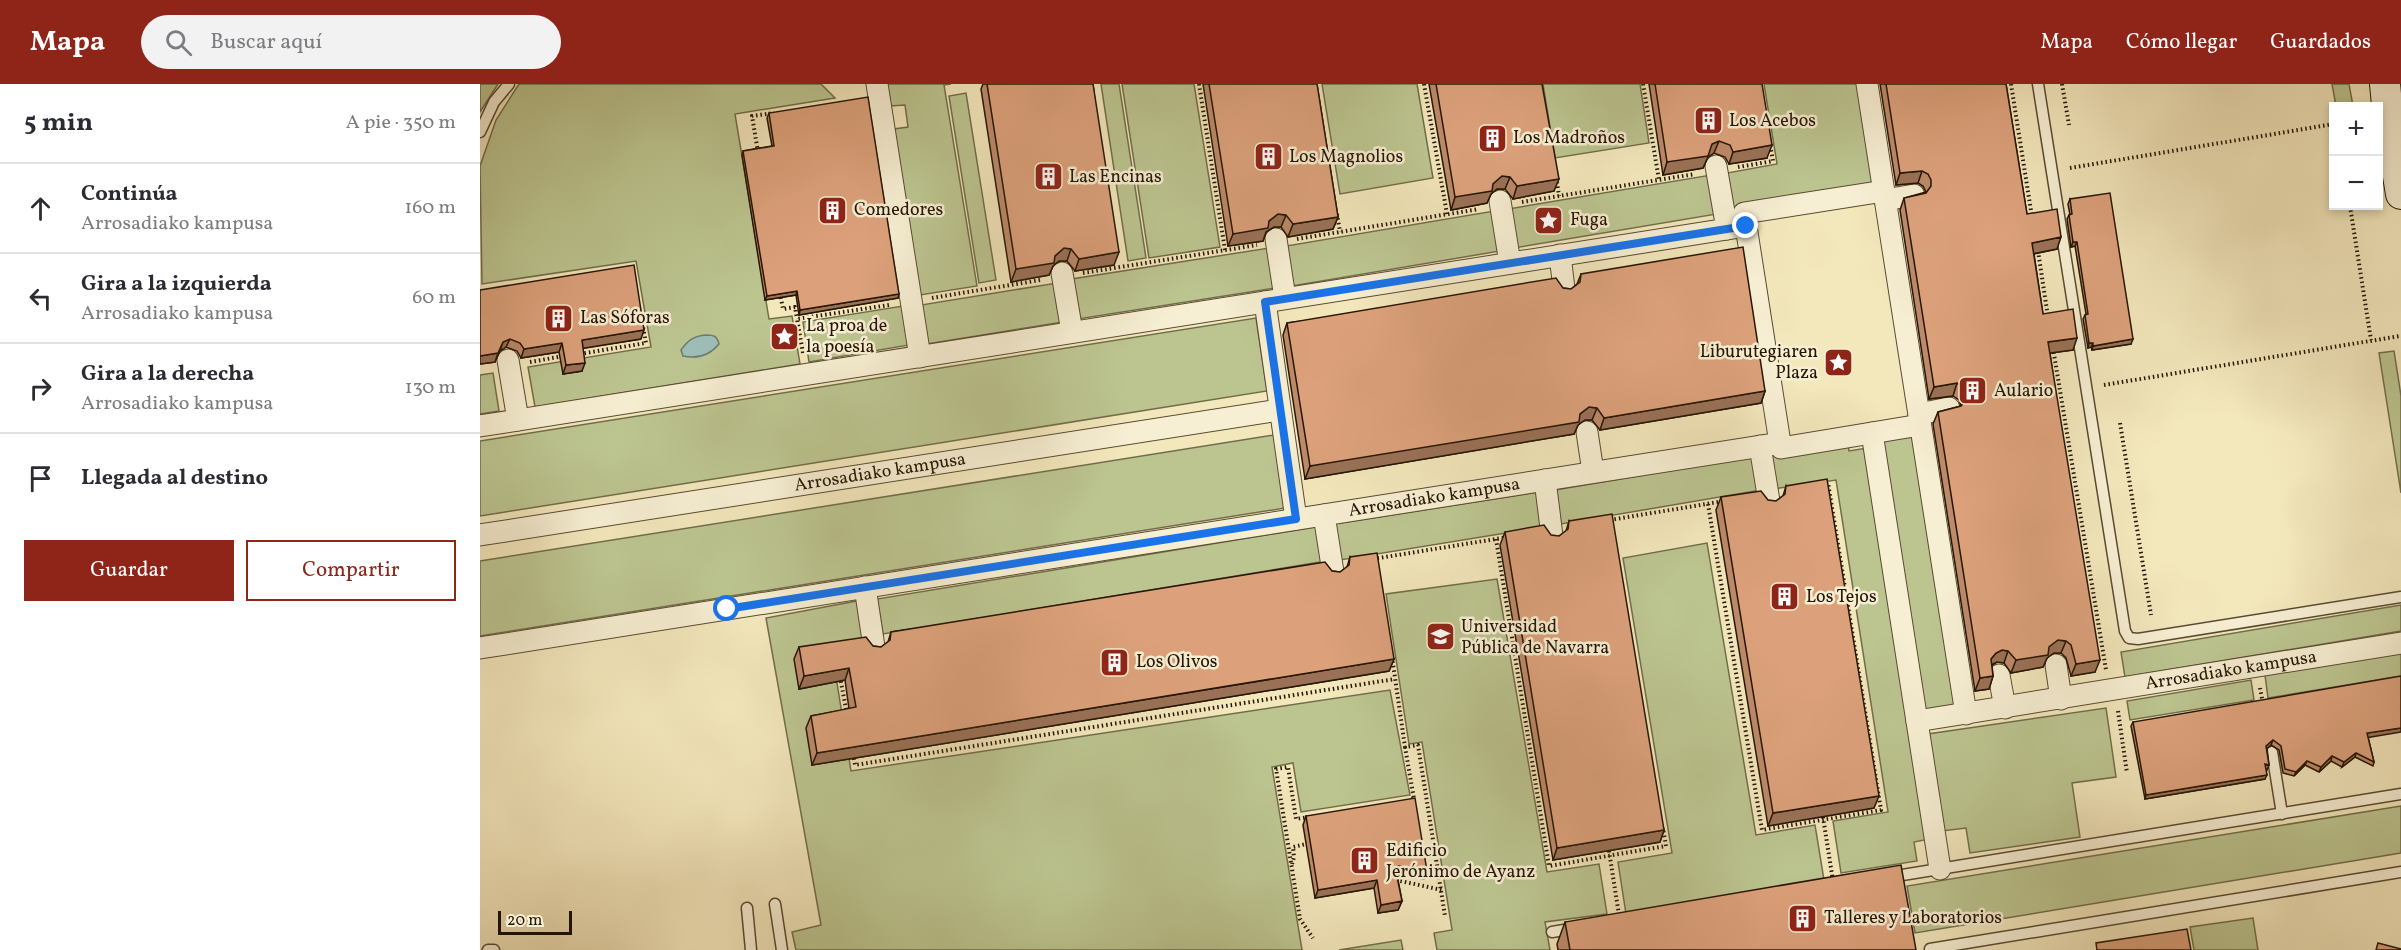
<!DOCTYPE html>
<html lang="es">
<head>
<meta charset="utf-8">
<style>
	body { margin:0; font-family:Vollkorn,serif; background:#f2f2f3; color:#2b2b33 }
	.controls { position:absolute; right:18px; top:18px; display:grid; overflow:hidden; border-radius:0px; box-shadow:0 3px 9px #0003 }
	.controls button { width:54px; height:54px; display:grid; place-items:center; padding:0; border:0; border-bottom:2px solid #e1e1e2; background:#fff; color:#2b2b33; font:30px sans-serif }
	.scale { position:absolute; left:18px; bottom:15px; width:74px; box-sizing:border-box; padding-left:6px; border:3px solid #261503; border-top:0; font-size:16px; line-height:21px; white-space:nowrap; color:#261503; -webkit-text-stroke:4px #f7efd3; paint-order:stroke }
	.stop { position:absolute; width:18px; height:18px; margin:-14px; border:4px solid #1a73e8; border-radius:50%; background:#fff }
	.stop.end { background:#1a73e8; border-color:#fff; box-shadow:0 2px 6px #0008 }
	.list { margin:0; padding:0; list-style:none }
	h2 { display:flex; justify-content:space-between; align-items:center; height:78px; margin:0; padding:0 24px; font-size:26px }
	h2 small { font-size:20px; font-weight:400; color:#7c7c81 }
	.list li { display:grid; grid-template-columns:39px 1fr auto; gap:18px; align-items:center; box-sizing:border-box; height:90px; padding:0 24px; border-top:2px solid #e1e1e2 }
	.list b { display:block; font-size:22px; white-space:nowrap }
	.list p { margin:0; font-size:20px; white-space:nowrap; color:#7c7c81 }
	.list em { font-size:20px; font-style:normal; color:#7c7c81 }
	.actions { display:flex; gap:12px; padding:18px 24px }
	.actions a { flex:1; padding:14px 0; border:2px solid #8f2418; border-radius:0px; text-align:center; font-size:21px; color:#8f2418 }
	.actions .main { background:#8f2418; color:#fff }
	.icon { flex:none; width:33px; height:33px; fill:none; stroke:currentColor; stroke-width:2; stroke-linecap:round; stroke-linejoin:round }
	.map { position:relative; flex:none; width:1921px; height:866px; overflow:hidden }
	header { display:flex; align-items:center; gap:36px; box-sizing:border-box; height:84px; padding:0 30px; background:#8f2418; color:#fff }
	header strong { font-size:28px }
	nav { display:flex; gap:33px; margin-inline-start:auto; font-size:21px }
	.search { width:420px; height:54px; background:#f2f2f3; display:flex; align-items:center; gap:15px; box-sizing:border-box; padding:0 21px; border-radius:33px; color:#7c7c81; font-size:22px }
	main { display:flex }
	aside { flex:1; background:#fff }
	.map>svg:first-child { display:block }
</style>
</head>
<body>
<header>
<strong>Mapa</strong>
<div class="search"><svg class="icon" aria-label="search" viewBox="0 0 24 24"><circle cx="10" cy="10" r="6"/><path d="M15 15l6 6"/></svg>Buscar aquí</div>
<nav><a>Mapa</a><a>Cómo llegar</a><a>Guardados</a></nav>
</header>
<main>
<aside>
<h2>5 min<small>A pie · 350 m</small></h2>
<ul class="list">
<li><svg class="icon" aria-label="ahead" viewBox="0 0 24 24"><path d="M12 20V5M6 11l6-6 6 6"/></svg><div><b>Continúa</b><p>Arrosadiako kampusa</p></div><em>160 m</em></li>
<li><svg class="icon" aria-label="left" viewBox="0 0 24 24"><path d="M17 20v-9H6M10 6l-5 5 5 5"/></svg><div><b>Gira a la izquierda</b><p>Arrosadiako kampusa</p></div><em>60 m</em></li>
<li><svg class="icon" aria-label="right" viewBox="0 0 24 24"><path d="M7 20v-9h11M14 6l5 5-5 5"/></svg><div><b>Gira a la derecha</b><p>Arrosadiako kampusa</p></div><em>130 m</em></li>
<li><svg class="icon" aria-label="arrive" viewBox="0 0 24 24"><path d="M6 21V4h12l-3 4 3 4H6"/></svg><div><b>Llegada al destino</b></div></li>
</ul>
<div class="actions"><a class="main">Guardar</a><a>Compartir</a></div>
</aside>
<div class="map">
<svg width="1921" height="866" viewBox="0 0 1921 866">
	<rect width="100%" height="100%" fill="#f3e7bc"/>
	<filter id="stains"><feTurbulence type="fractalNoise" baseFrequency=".00333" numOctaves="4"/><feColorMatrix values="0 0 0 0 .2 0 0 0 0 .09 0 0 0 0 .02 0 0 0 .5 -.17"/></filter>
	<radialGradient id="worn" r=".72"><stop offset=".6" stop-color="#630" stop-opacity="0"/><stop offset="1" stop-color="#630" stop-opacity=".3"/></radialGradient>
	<path fill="#bcc590" stroke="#716d4a" stroke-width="1.5" d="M0,0H18L0,28Z
		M39,0H341L355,14L255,30L289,235L312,232L320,280L55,323L48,283L171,263L156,177L2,200L0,82L16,36Z
		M406,0H471L464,1L497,202L440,211L414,45L428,43L425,21L410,22Z
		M621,0H639L666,174L648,177Z
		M642,0H714L740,163L669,174Z
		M842,0H937L953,94L860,110Z
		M1063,0H1160L1169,59L1075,74Z
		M1284,0H1382L1399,103L1253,128L1247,89L1297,80Z
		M1852,0H1869L1873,22H1856Z
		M486,9L516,196L499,199L469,12Z
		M1231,91L1237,130L1034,164L1028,125Z
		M1014,127L1020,167L812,202L806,162Z
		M789,164L795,204L598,235L592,195Z
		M577,199L583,238L447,260L441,221Z
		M429,221L435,260L329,278L323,238Z
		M776,234L787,307L0,432V357Z
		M1914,267L1921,312V409L1899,269Z
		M13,289L19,327L0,330V291Z
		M794,351L805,424L0,552V477Z
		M1434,351L1477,623L1441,628L1398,357Z
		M1368,358L1369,367L1387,364L1449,755L1434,758L1437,777L1361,789L1353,737L1408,728L1356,396L1293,405L1288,371Z
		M1276,372L1281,406L1081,440L1075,406Z
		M1058,408L1063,443L860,476L854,440Z
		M841,442L846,477L403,550L397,515Z
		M1227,459L1276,751L1335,741L1344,796L1146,830L1138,778L1192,769L1143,474Z
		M1017,495L1067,788L1119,780L1127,830L1065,838L1070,866H957L954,849L972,846L942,658L929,660L906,510Z
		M382,516L389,553L351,561L371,687L910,606L930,711L821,728L813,679L792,683L822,866H316L312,848L341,841L286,534Z
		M1921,521V547L1645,593L1641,568Z
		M1921,569V592L1788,614L1785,591Z
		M1771,596L1774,616L1650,636L1647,617Z
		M1626,624L1636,693L1592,699L1600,753L1490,769L1486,744L1462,747L1448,650Z
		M1921,722V769L1435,849L1427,802Z
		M1773,834L1778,866H1714L1710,843Z
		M921,856L923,866H859Z"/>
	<path fill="#9ebeb8" stroke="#6e7a70" stroke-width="1.5" d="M226,251C234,251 237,252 239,260C230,271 217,275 203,272L201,266C208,256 214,252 226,251Z"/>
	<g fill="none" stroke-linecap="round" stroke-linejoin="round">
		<defs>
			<path id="lane" d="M1558,0L1645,547L1649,554L1658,555L1921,513
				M0,48L14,18L29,0
				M1792,668L1802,730
				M1410,793L1921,710
				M295,820L302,866
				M267,824L271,866
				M1072,848L1096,844
				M1450,865L1921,788
				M8,866H14"/>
			<g id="street">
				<path d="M397,0L440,273"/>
				<path d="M1387,0L1486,630"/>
				<path d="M1236,82L1247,145"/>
				<path d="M1405,116L1434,111"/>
				<path d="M1020,117L1030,179"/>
				<path d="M1266,142L1300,359"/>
				<path d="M796,155L805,214"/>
				<path d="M1080,171L1084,205"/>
				<path d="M582,189L592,248"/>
				<path d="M785,218L816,435"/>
				<path d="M28,276L38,336"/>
				<path d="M1439,330L1469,324"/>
				<path d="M0,342L1266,142L1264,129L1404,107"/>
				<path d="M1107,348L1113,388"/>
				<path d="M1392,349L1460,785"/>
				<path d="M1280,362L1289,417"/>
				<path d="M1065,396L1072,452"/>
				<path d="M844,431L853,488"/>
				<path id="s1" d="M0,451L799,326"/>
				<path d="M385,503L394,563"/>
				<path id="s2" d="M0,564L1300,359L1301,364L1440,341"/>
				<path d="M1576,581L1581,615"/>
				<path d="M1519,591L1525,624"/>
				<path id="s3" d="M1437,637L1921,559"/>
			</g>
			<path id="secondary" d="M1905,0L1908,31L1921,110"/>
		</defs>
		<use href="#lane" stroke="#594a31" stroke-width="13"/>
		<use href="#street" stroke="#594a31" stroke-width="23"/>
		<use href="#secondary" stroke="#261503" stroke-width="32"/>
		<path stroke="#261503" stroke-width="4" stroke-dasharray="1.5 3" stroke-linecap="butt" d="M719,0L745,166
			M944,0L967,130
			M1163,0L1179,96
			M1531,0L1552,133
			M1582,0L1589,41
			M278,68L272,32L294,29
			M1258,83L1293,77L1290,60
			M1590,84L1854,40
			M1077,98L1079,112
			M1042,118L1215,90
			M1870,122L1891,256
			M857,130L860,148
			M817,155L999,125
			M1558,167L1568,233
			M603,189L777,161
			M300,209L303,225L315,223L317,235
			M452,214L560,196
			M1573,264L1626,586
			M323,269L317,235L409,221
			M100,270L166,259L163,243
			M50,278L84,272
			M1624,301L1920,252
			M1640,339L1671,531
			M1228,420L1282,746L1401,726L1348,399L1343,400
			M1130,436L1244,417
			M1016,455L1069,782L1186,762L1183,744
			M893,475L1028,453
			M912,573L925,663L938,661L965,832
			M360,593L367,630
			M1780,604L1783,620
			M1638,627L1647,689
			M925,663L934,715H931
			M373,670L375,681L915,595
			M829,733L816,735L808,683L796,685L820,835L833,854
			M1343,733L1353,797
			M1129,767L1139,831
			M812,780L814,773L813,763L826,760
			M916,796L962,806"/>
		<use href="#lane" stroke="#f7efd3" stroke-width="10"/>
		<use href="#street" stroke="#f7efd3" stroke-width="21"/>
		<use href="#secondary" stroke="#f7efd3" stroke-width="30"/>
	</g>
	<path fill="#bd8a6a" stroke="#261503" stroke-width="1.5" d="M503,0H613L634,181L595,187L587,177H579L573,182L569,191L531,198L501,5Z
		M723,0H837L858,133L853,145L808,153L801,143H794L786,148L783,157L748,162Z
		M949,0H1062L1074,107L1033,115L1025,105H1017L1011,110L1007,119L971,126Z
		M1169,0H1282L1287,74L1249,80L1245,73L1234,69L1228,73L1223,84L1183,91Z
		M1400,0H1526L1547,130L1577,165L1554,170L1563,230L1593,266L1570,269L1615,588L1591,592L1586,574L1581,569H1574L1567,574L1563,583L1531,589L1524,579L1517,578L1512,581L1513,592L1509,605L1495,607L1453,340L1458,328L1481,322L1479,316L1473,312L1449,315L1420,126L1424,114L1446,108L1443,102L1438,99L1416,101Z
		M289,29L418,214L319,231L316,211L285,216L262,71L263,67L292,62L287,34Z
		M1590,115L1651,260L1612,266L1611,263L1608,264L1603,235L1605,231L1606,230L1595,162L1591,163L1587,135L1589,131H1590L1588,120Z
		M1101,190L1285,307L1281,319L1120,346L1112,336H1105L1098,341L1094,350L825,395L803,251L807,239L1083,204L1091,205L1097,200Z
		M0,206L161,255L103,264L102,287L83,290L79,268L41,274L37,267L26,263L20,267L15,278L0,280Z
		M1306,402L1394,724L1288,742L1236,426L1241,413L1296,417L1303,412Z
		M1089,437L1184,746L1180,758L1073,776L1020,461L1025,448L1079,452L1086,447Z
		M870,473L914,575L909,587L332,681L326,644L331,632L369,625L365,596L319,605L314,575L319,563L393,562L401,563L408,558L411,548L852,487L860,488L867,483Z
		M1653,638L1888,653L1894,678L1893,682L1875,673L1862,683L1851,677L1839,688L1825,681L1814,692L1803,689L1799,666L1791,661L1787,664L1789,681L1787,686L1786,685L1785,695L1665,715L1651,642Z
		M826,732L947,787L944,795L919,791L918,796L922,817L918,826L898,829L894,804L835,814L823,741Z
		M1085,838L1436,866H1078L1077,860Z"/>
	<path fill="#9a7156" stroke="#261503" stroke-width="1.5" d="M1239,57L1234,69L1228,73L1223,84L1183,91L1187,78Z
		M1292,61L1287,74L1249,80L1253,68Z
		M1442,87L1438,99L1416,101L1420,89Z
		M1022,92L1030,93L1025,105H1017L1011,110L1007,119L971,126L975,113Z
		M1079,95L1074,107L1033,115L1037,102Z
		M798,130L806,131L801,143H794L786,148L783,157L748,162L753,150L789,137Z
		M858,133L853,145L808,153L813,140Z
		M1581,153L1577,165L1547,171L1552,159Z
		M1593,158H1597L1595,162L1591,163Z
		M584,164L591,165L587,177H579L573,182L569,191L531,198L536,185L575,172Z
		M639,168L634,181L595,187L599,175Z
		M317,207L316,211L285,216L287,212Z
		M419,210L418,214L319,231L320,226Z
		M164,246L161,255L99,265L102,256Z
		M1597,254L1593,266L1563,270L1568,258Z
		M30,255L26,263L20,267L23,258Z
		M1653,255L1651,260L1612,266L1613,262Z
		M82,259L79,268L41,274L44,265Z
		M1609,259H1613L1611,263L1608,264Z
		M18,269L15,278L0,280V272Z
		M105,279L102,287L83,290L86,281Z
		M1477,299L1473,312L1449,315L1454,303Z
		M1285,307L1281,319L1120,346L1124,334Z
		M1109,323L1117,324L1112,336H1105L1098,341L1094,350L825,395L830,382L1100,330Z
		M1578,556L1586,557L1581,569H1574L1567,574L1563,583L1531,589L1536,576Z
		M1522,566L1528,567L1524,579L1517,578L1511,581V575L1516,569Z
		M914,575L909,587L332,681L337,669Z
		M1620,576L1615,588L1591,592L1596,580Z
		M369,584L365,596L319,605L324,592Z
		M1513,592L1509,605L1495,607L1500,594Z
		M1921,644V648L1885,654L1887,649Z
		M1793,656L1791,661L1785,666L1786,662Z
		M1876,669L1875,673L1862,683L1864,678Z
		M1852,672L1851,677L1839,688L1841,683Z
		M1827,677L1825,681L1814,692L1816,688Z
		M1787,691L1785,695L1665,715L1666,711Z
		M1399,712L1394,724L1288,742L1293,729Z
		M1184,746L1180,758L1073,776L1077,764Z
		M897,796L894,804L835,814L838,806Z
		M922,817L918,826L898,829L901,821Z"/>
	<path fill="#dca17b" stroke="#261503" stroke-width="1.5" d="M507,0H613L639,168L599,175L591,165L584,164L575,172L574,179L536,185Z
		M729,0H837L858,133L813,140L806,131L798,130L789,137L788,144L753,150Z
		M956,0H1062L1079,95L1037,102L1030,93L1022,92L1013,100L1012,107L975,113Z
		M1175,0H1282L1292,61L1253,68L1250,61L1239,57L1232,60L1228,72L1187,78Z
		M1406,0H1526L1547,130L1577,125L1581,153L1552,159L1563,230L1593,225L1597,254L1568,258L1620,576L1596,580L1591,561L1586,557L1578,556L1569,563L1568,571L1536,576L1528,567L1522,566L1516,569L1511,575L1513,592L1500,594L1458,328L1481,322L1485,316L1486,310L1483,304L1477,299L1454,303L1424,114L1446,109L1451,102V96L1448,90L1442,87L1420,89Z
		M388,13L419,210L320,226L317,207L287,212L263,67L294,62L289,29Z
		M1630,109L1653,255L1613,262V259H1609L1605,231L1608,230L1597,158H1593L1589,131L1592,130L1590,115Z
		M1263,163L1285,307L1124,334L1117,324L1109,323L1100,330L1099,338L830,382L807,239L1076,194L1083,204L1091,205L1100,198L1101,190Z
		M154,181L164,246L102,256L105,279L86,281L82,259L44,265L40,259L30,255L23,258L18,269L0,272V206Z
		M1347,395L1399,712L1293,729L1241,413L1281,407L1288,416L1296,417L1305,410L1306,402Z
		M1132,430L1184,746L1077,764L1025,448L1064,441L1071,451L1079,452L1088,445L1089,437Z
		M897,469L914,575L337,669L331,632L376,623L369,584L324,592L319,563L386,553L393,562L401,563L410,556L411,548L845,478L852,487L860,488L869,481L870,473Z
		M1921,592V644L1887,649L1894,678L1876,669L1864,678L1852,672L1841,683L1827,677L1816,688L1805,685L1801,662L1793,656L1786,662L1789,681L1785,680L1787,691L1666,711L1653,638Z
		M935,714L947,787L918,782L919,792L917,793L922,817L901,821L897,796L838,806L826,732Z
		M1421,781L1436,866H1090L1085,838Z
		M1707,845L1711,866H1617L1616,859Z
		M1898,859L1921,865V866H1896Z"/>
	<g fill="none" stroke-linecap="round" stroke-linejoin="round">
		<path stroke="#1a73e8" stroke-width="8" d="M247,525L816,435L785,218L1266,142"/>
	</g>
	<defs>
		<symbol id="building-square" viewBox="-11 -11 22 22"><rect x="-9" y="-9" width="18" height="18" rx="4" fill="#8f2418" stroke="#f7efd3"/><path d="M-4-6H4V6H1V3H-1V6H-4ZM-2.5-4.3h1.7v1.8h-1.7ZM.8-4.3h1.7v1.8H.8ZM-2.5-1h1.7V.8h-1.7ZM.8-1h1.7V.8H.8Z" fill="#fff"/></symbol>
		<symbol id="sight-square" viewBox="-11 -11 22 22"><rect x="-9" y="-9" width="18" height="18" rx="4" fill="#8f2418" stroke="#f7efd3"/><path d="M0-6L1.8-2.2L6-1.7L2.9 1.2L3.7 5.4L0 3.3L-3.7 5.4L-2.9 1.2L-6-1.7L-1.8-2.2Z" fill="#fff"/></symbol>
		<symbol id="university-square" viewBox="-11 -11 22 22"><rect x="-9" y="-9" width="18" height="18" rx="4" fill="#8f2418" stroke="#f7efd3"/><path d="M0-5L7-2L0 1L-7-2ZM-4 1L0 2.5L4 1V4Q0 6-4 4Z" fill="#fff"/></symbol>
	</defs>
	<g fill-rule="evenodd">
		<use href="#building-square" x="1212" y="20" width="33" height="33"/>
		<use href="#building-square" x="996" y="38" width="33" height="33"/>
		<use href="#building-square" x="772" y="56" width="33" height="33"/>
		<use href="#building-square" x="552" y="76" width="33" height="33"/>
		<use href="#building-square" x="336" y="110" width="33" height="33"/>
		<use href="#sight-square" x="1052" y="120" width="33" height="33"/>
		<use href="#building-square" x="62" y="218" width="33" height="33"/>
		<use href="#sight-square" x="288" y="236" width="33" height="33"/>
		<use href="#sight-square" x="1342" y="262" width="33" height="33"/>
		<use href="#building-square" x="1476" y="290" width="33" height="33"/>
		<use href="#building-square" x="1288" y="496" width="33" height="33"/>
		<use href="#university-square" x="944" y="536" width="33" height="33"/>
		<use href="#building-square" x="618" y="562" width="33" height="33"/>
		<use href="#building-square" x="868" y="760" width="33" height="33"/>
		<use href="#building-square" x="1306" y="818" width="33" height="33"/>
	</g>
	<g text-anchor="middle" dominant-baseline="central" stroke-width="5" stroke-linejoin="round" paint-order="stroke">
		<g font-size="18" fill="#261503" stroke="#f7efd3" text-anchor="start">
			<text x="1249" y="37">Los Acebos</text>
			<text x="1033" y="54">Los Madroños</text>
			<text x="809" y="73">Los Magnolios</text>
			<text x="589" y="93">Las Encinas</text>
			<text x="374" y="126">Comedores</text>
			<text x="1090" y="136">Fuga</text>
			<text x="100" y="234">Las Sóforas</text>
			<text x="326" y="242">La proa de<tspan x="326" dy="21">la poesía</tspan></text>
			<text x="1338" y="268" text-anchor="end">Liburutegiaren<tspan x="1338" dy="21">Plaza</tspan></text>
			<text x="1514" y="307">Aulario</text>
			<text x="1326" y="513">Los Tejos</text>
			<text x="981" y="543">Universidad<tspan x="981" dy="21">Pública de Navarra</tspan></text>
			<text x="656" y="578">Los Olivos</text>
			<text x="906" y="767">Edificio<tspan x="906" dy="21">Jerónimo de Ayanz</tspan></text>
			<text x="1344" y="834">Talleres y Laboratorios</text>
		</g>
		<g font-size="18" fill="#261503" stroke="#f7efd3">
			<text stroke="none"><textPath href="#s1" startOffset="405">Arrosadiako kampusa</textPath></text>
			<text stroke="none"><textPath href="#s2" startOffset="966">Arrosadiako kampusa</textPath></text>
			<text stroke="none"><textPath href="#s3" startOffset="318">Arrosadiako kampusa</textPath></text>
		</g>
	</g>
	<rect width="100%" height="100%" filter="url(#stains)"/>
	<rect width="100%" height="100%" fill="url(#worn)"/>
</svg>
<div class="controls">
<button>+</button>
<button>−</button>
</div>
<div class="scale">20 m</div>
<div class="stop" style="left:247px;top:525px"></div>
<div class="stop end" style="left:1266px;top:142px"></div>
</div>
</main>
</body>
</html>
